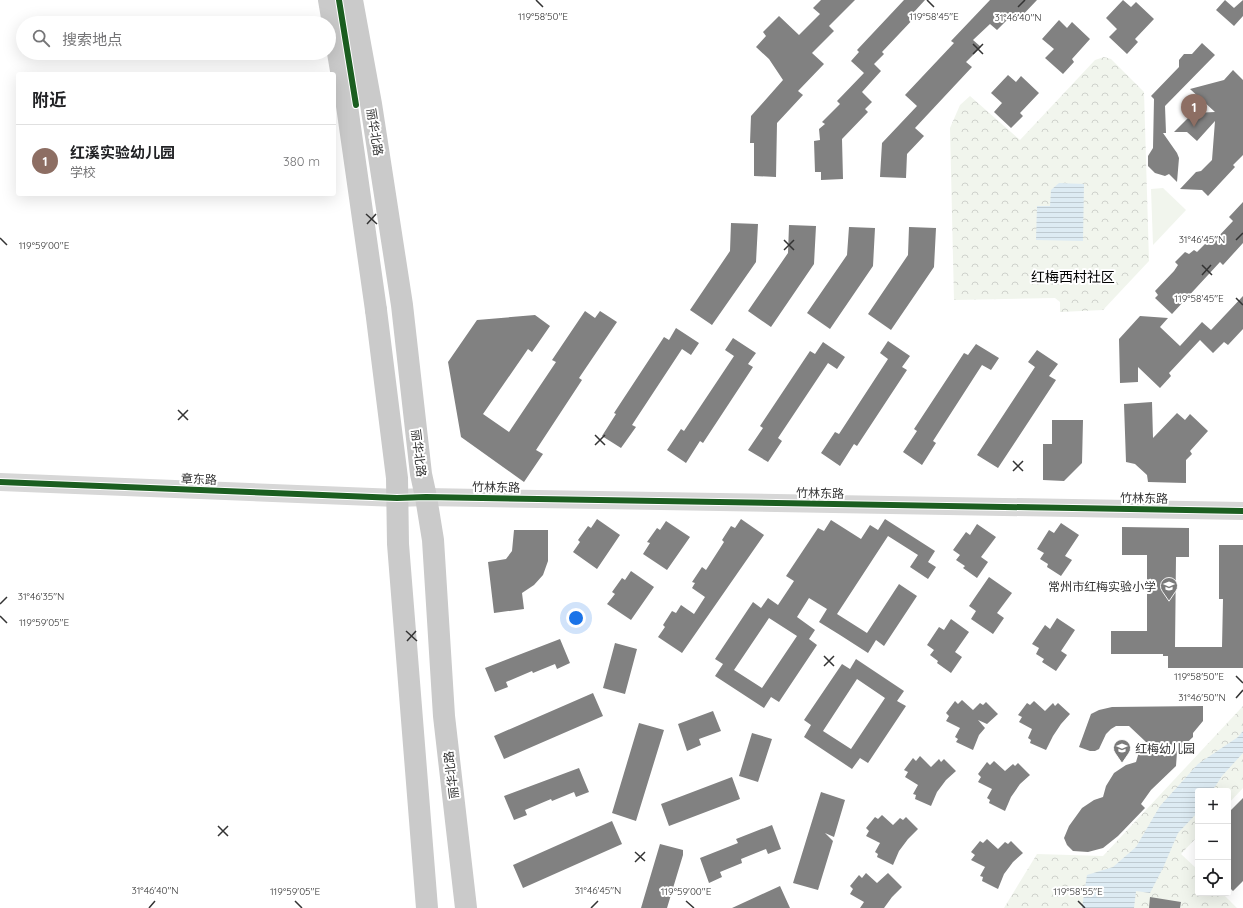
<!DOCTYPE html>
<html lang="zh">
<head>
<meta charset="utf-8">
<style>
	body { margin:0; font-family:Quicksand,"Noto Sans SC",sans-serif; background:#f2f2f2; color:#202124 }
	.controls { position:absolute; right:12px; bottom:12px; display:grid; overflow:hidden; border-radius:4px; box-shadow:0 4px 16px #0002 }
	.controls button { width:36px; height:36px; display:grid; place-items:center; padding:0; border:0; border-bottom:1px solid #e0e0e0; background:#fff; color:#202124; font:20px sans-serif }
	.you { position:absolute; left:576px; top:618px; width:14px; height:14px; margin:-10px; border:3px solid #fff; border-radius:50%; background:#1a73e8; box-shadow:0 0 0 6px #1a73e833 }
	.badge { display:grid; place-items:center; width:26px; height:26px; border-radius:50%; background:#2563eb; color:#fff; font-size:13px; font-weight:700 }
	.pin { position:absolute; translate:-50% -33px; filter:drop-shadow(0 1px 2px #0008) }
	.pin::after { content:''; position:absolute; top:21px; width:14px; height:12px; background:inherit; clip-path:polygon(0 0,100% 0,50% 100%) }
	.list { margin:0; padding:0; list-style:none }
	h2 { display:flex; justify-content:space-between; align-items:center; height:52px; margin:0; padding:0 16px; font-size:17px }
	h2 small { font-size:13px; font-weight:400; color:#757577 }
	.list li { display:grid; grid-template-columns:26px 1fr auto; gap:12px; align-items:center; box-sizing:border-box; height:72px; padding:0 16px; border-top:1px solid #e0e0e0 }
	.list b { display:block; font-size:15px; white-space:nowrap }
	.list p { margin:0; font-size:13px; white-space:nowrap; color:#757577 }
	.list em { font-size:13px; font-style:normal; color:#757577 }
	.icon { flex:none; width:22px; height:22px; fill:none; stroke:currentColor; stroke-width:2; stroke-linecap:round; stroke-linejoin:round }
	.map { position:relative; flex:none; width:1243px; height:908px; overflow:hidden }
	.search { position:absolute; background:#fff; box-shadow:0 4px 16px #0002; left:16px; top:16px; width:320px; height:44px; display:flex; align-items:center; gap:10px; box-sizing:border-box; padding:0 14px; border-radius:22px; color:#757577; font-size:15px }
	.panel { position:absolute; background:#fff; box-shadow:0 4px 16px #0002; left:16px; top:72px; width:320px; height:124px; border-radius:4px }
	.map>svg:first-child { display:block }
</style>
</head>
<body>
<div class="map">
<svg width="1243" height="908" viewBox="0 0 1243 908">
	<defs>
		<pattern id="forest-crowns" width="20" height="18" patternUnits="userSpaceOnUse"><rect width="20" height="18" fill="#f1f5ed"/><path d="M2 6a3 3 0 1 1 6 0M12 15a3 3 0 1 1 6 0" fill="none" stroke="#cfd2cc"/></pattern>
		<pattern id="water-rules" width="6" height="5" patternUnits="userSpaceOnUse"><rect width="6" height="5" fill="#ddebf3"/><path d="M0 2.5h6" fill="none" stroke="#becad1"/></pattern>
	</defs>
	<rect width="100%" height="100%" fill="#fff"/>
	<path fill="#f1f5ed" d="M1163,188L1186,210L1153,245L1151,189Z"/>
	<path fill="url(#forest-crowns)" d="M1104,57L1111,59L1144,92L1149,261L1103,310L1060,312V302L1055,298L954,300L950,128L960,105L970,96L1020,140L1095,60Z
		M1243,706V788L1228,804V791H1198V836L1181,854L1198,870V893H1222L1237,908H1004L1037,854L1103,856Z"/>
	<path fill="url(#water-rules)" d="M1059,183L1084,184L1083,241L1036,240L1037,206H1050L1051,190Z
		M1243,731V753L1222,776L1212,791H1198V812L1178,833L1163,868L1150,893L1136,891L1134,908H1082L1087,875L1113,867L1136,847L1160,806L1198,764L1238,737Z"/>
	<path fill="#818181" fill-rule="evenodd" d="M821,0H855L829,26L834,31L812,53L824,64L798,91L803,95L777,123L776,177L754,176V143H750L751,116L783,80L769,59L756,47L766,36L763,32L779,16L799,35L820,14L813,8Z
		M904,0H925L914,12L917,15L882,52L884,54L874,64L881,71L862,92L872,102L865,109L868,112L842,139L843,179L821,180V172H815L814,141L820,140L819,129L825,124L822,122L840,104L837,101L864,73L851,61L859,52L857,50Z
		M990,0H1037L1017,21L1011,16L997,30L990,24L973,40L981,47L966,62L972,67L915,128L924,136L907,154L906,178L880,177L882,143L917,106L905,95L954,43L951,41Z
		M1123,0L1131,7L1136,2L1154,19L1135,39L1138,42L1127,54L1109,37L1117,29L1106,18Z
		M1225,0L1234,8L1243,0V16L1234,26L1216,10Z
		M1059,20L1067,28L1072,22L1090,39L1072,59L1074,62L1063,74L1045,58L1054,49L1042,39Z
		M1202,43L1215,55L1165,106L1166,133H1163L1177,153L1179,158L1177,182L1169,174L1165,176L1155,173L1148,166V156L1153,148L1154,99L1151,96L1179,67V60L1184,54H1192Z
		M1233,70L1243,80V155L1233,165L1235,167L1208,196L1202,190L1180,189L1196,172L1201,171L1212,160L1215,121L1197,141L1187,132H1174L1193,113L1215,112L1190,89L1224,80Z
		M1008,75L1016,82L1021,76L1039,93L1020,113L1023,116L1011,128L994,112L1002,103L991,93Z
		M1243,202V243L1223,265L1220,262L1172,314L1155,298L1158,295L1155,291L1174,271L1178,265L1175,262L1185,252L1189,254L1194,250L1197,252L1213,236L1216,239L1233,221L1229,217Z
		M731,223L758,224L756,262L712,325L690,310L730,251Z
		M789,225L816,226L814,264L771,327L748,311L788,253Z
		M849,227L875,228L873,266L830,329L807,313L847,255Z
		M909,227L936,228L934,267L891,330L868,314L908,255Z
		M1243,296V329L1228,345L1224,342L1213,353L1200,340L1169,373L1171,376L1160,388L1138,367V382L1120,383L1119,339L1140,316L1168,318L1160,327L1180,346L1202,322L1211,330Z
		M585,311L595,318L600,311L617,322L579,378L582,380L536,450L543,454L524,482L461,437L448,362L477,320L535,315L550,326L532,352L528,349L483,414L509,432L556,362L552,360Z
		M676,328L699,343L691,355L682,349L632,425L636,427L621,448L602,436L616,414L614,413L664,337L669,340Z
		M733,338L756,353L748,364L753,367L703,443L700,441L686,463L667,450L681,429L684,431L734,356L725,350Z
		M888,341L910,356L902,367L907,370L857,446L854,444L840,466L821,453L835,432L839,434L888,359L880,353Z
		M823,342L845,357L837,369L828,363L778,438L782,441L768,462L748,450L763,428L760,426L810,351L815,354Z
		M976,344L999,358L991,370L982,365L933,441L936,443L922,465L903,452L917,431L914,429L964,353L968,355Z
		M1037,350L1058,364L1049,376L1056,380L998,468L977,455L1035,367L1028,362Z
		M1152,402L1153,438L1177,413L1185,420L1190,414L1208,431L1190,451L1192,454L1186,460V483L1148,482L1147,475L1135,464L1126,462L1124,404Z
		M1052,420H1083L1082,463L1064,481L1043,480V444H1052Z
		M597,519L620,535L597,569L573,552L580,542L578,540L588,526L591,528Z
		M741,519L764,535L682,653L658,637L665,627L663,625L672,611L676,613L681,605L694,614L705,597L692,588L695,583L692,582L702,567L706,570L724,542L722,540L731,526L735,528Z
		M885,519L935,551L928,562L936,567L928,579L910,567L918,555L888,536L837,614L867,633L899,584L917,596L884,646L876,640L868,653L840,635L819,622L827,609L809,598L797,617L815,630L809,639L817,645L779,702L771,697L764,708L715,676L723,664L715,659L753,602L761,608L768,598L778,605L794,581L786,576L818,528L824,531L831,520L861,539L870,525L878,530ZM769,618L797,636L762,688L734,670Z
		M666,521L690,537L667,570L643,554L650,543L647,542L657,528L660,530Z
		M1061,523L1079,535L1065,556L1072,560L1061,576L1047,567L1048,564L1040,559L1044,553L1037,549L1049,530L1054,533Z
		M977,524L996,537L981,557L988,562L977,578L963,568L965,566L956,560L960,555L953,550L966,532L970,535Z
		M1122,527L1189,528V557H1176L1175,647H1222L1223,599H1219V545H1243V668H1168V656H1163V654H1111V631H1147V555H1122Z
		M514,530H548V561L543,575L534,585L522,593L524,609L494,613L488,562L506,559L512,551Z
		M631,571L654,587L631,620L607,604L615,594L612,592L622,578L625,580Z
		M989,577L1012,593L997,613L1004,618L993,634L971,619L976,611L969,606Z
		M1057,618L1075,630L1061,651L1067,655L1056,671L1042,662L1044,659L1036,654L1039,648L1032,644L1045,625L1050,629Z
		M951,619L969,632L955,652L962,657L951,673L937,663L938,661L930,655L934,650L927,645L939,627L944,630Z
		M560,639L570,663L557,669L555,664L533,673L532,671L506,682L508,687L495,692L485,668Z
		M615,643L637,649L625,694L603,688Z
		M856,659L904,691L897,701L906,706L868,763L860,758L852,769L804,737L811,725L804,720L842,664L850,669ZM857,679L885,698L851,749L823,731Z
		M593,693L603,716L504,759L494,736Z
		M962,700L973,710L980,703L983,705L986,702L998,714L987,724L978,720L985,728L979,735L973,750L956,742L958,739L955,737L960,728L946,721L949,716L946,713L955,701L958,704Z
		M1034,701L1045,711L1053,703L1055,706L1058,703L1070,714L1061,724L1053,736L1046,750L1030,743L1031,740L1028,738L1032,729L1019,722L1022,717L1018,715L1027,703L1030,705Z
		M1203,706V721L1193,733V737L1177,752L1176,766L1151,790L1141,804L1145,808L1118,836L1103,848L1088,852L1073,851L1067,845L1064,838L1069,826L1082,808L1094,800L1103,797L1106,786L1114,773L1126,765L1136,762L1139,752L1146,742L1129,726H1116L1111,729L1106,734L1099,749L1095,751H1090L1079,747L1091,714L1099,710L1112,707Z
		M713,711L721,731L699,739L701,745L687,751L678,724Z
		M639,723L664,730L636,821L612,813Z
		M752,733L772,739L758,782L739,776Z
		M920,756L931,767L939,759L941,762L944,759L956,771L946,780L937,792L931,806L915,799L916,795L913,794L918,785L905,777L908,772L904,770L913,758L916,761Z
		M994,761L1005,771L1013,764L1015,766L1018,763L1030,775L1020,784L1011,797L1005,811L989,803L990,800L987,798L992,789L978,782L981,777L978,774L987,762L990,765Z
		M579,768L589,792L576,797L574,792L552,801L551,799L525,810L527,815L514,820L504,796Z
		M732,777L740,799L669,826L661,804Z
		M821,792L845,800L834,837L825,833L833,841L818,890L793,883Z
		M1243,798V881L1233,891L1228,886V813Z
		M882,815L893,825L900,818L903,820L906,817L918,829L908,839L899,851L893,865L877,857L878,854L875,852L880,843L866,836L869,831L866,828L875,817L878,819Z
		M612,821L622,844L523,888L513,865Z
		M772,825L781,849L768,854L766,849L741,859L742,863L720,872L722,877L709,883L700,858L738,843L736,839Z
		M987,839L998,849L1005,842L1008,844L1011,841L1023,853L1013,862L1004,874L998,889L982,881L983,877L980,876L985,867L971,860L975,855L971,852L980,841L983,843Z
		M660,844L683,850V855L667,908H641Z
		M866,873L877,883L888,873L902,887L892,897L884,908H860L864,902L850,894L853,889L850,886L859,875L862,878Z
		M780,886L790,908H732Z
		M1150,897L1181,902L1180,908H1149Z"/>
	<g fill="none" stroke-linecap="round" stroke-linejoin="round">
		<path stroke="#d7d7d7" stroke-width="18" d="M0,482L397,498L426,497L1243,511"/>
		<path stroke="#cacaca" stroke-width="22" d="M352,0L371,104L402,305L421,474L426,497L433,540L444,716L466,908
			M376,310L397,478L398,544L427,908"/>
		<path stroke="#cacaca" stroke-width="22" d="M329,0L347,106L376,310"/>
		<defs>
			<path id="cycleway" d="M339,0L356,105
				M0,482L397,498L426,497L1243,511"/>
		</defs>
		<use href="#cycleway" stroke="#fff" stroke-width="8"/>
		<use href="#cycleway" stroke="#1b5e20" stroke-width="6"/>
	</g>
	<path fill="none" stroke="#333" stroke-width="1.5" d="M536,0L543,7M927,0L934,7M1018,7L1025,0M973,44L983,54M973,54L983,44M366,214L377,224M367,224L376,214M0,238L7,245M784,240L794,250M1236,240L1243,233M784,250L794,240M1202,265L1212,275M1202,275L1211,265M1236,298L1243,305M178,410L188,420M178,420L188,410M595,435L605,445M595,445L605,435M1013,461L1023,471M1013,471L1023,461M0,604L7,597M0,616L7,623M406,631L417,641M407,641L416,631M824,656L834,666M824,666L834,656M1236,676L1243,683M1236,698L1243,690M218,826L228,836M218,836L228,826M635,852L645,861M635,862L645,852M295,901L302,908M686,901L694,908M1078,901L1085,908M149,908L155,901M591,908L598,901"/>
	<defs>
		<symbol id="school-pin" viewBox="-11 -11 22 30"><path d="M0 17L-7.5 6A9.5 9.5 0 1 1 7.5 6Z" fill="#7a7a7a" stroke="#fff"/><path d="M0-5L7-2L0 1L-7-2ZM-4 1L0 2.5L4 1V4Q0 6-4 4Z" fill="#fff"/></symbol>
	</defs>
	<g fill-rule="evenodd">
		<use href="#school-pin" x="1159" y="576" width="20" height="27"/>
		<use href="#school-pin" x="1112" y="738" width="20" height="27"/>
	</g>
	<g text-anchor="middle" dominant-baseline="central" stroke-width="4" stroke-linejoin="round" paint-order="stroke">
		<g font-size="12" fill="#333" stroke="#fff">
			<text transform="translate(375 132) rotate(81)">丽华北路</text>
			<text transform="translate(419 453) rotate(83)">丽华北路</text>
			<text transform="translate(199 479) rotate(2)">章东路</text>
			<text transform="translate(496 487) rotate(1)">竹林东路</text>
			<text transform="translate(820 493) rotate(1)">竹林东路</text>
			<text transform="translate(1144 498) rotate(1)">竹林东路</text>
			<text transform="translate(451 775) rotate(-97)">丽华北路</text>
		</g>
		<g font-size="12" fill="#333" stroke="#fff" text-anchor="end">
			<text x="1156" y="586">常州市红梅实验小学</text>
			<text x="1135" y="748" text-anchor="start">红梅幼儿园</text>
		</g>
		<g font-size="14" fill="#000" stroke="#fff">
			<text x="1073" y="277">红梅西村社区</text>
		</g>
	</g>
	<g font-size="10" text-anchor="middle" fill="#333" stroke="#fff" stroke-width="4" stroke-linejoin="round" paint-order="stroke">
		<text x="543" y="20">119°58'50"E</text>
		<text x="934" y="20">119°58'45"E</text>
		<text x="1018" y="21">31°46'40"N</text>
		<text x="1202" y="243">31°46'45"N</text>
		<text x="44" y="249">119°59'00"E</text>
		<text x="1199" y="302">119°58'45"E</text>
		<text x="41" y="600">31°46'35"N</text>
		<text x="44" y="626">119°59'05"E</text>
		<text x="1199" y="680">119°58'50"E</text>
		<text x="1202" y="701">31°46'50"N</text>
		<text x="155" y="894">31°46'40"N</text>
		<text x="598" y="894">31°46'45"N</text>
		<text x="295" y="895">119°59'05"E</text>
		<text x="686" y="895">119°59'00"E</text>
		<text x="1078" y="895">119°58'55"E</text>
	</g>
</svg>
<div class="controls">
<button>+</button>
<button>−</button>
<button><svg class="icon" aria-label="locate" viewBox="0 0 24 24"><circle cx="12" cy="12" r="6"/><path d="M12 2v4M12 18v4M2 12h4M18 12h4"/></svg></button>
</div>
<div class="you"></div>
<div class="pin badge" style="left:1194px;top:127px;background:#8d6e63">1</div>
<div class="search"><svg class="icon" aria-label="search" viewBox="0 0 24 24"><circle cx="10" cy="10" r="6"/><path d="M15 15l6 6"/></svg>搜索地点</div>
<section class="panel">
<h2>附近<small></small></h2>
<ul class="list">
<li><span class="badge" style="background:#8d6e63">1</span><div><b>红溪实验幼儿园</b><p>学校</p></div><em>380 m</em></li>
</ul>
</section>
</div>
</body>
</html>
